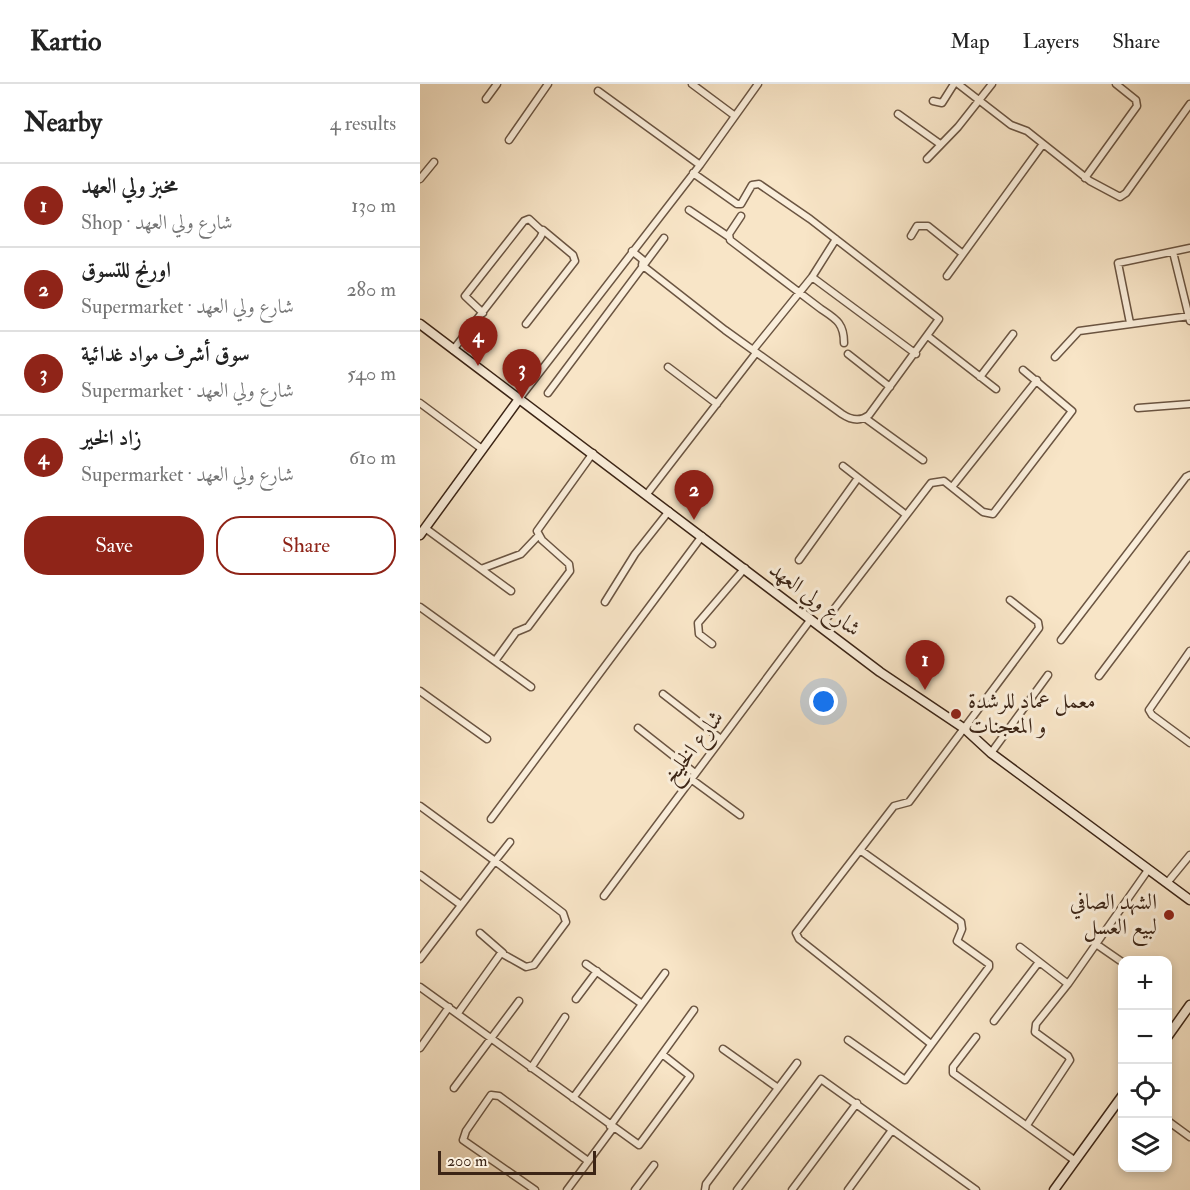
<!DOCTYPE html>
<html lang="en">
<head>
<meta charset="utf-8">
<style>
	body { margin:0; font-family:"IM FELL Double Pica",Amiri,serif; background:#f2f2f2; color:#222 }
	.controls { position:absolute; right:18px; bottom:18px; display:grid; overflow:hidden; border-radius:12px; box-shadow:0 3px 9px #0003 }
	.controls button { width:54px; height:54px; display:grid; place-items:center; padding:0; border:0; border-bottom:2px solid #e0e0e0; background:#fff; color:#222; font:30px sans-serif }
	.scale { position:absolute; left:18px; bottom:15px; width:158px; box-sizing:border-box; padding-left:6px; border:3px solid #3c2516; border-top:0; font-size:16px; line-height:21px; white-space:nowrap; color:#3c2516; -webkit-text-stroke:4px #faeedb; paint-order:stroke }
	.you { position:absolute; left:404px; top:618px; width:21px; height:21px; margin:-15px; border:4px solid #fff; border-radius:50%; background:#1a73e8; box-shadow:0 0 0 9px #1a73e833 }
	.badge { display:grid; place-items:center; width:39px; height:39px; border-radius:50%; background:#8f2418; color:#fff; font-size:20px; font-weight:700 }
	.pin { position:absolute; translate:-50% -50px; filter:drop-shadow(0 2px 3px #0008) }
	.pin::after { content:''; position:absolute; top:32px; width:21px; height:18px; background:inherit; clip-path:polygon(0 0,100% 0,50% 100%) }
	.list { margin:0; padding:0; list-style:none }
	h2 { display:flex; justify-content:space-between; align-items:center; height:78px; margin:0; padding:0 24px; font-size:26px }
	h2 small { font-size:20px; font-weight:400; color:#767676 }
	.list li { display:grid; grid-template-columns:39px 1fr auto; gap:18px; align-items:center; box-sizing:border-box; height:84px; padding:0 24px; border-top:2px solid #e0e0e0 }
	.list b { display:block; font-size:22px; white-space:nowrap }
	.list p { margin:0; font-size:20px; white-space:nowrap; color:#767676 }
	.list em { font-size:20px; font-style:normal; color:#767676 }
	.actions { display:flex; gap:12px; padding:18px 24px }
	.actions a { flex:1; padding:14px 0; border:2px solid #8f2418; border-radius:24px; text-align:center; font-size:21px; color:#8f2418 }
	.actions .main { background:#8f2418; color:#fff }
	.icon { flex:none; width:33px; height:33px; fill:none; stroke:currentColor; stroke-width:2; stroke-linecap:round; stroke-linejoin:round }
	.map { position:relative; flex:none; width:770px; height:1106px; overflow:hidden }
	header { display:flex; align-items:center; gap:36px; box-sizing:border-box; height:84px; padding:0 30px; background:#fff; border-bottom:2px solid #e0e0e0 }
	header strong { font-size:28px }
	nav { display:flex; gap:33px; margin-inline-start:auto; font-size:21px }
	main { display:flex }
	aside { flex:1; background:#fff }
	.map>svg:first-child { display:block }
</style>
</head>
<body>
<header>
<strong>Kartio</strong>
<nav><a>Map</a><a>Layers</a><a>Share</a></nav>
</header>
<main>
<aside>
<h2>Nearby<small>4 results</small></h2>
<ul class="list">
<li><span class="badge">1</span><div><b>مخبز ولي العهد</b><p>Shop · شارع ولي العهد</p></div><em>130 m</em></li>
<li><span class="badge">2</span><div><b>اورنج للتسوق</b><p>Supermarket · شارع ولي العهد</p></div><em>280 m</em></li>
<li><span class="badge">3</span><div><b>سوق أشرف مواد غدائية</b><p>Supermarket · شارع ولي العهد</p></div><em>540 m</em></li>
<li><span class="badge">4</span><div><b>زاد الخير</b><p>Supermarket · شارع ولي العهد</p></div><em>610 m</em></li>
</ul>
<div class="actions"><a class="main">Save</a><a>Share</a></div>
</aside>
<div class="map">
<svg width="770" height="1106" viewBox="0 0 770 1106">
	<rect width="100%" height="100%" fill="#f8e5c7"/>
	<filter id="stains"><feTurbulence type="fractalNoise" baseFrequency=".00333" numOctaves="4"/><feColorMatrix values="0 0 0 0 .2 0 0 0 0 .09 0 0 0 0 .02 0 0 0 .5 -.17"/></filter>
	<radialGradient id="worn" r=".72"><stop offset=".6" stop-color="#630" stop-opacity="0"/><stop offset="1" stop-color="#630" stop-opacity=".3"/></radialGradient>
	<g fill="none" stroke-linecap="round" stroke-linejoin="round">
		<defs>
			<path id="street" d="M272,0L315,32
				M538,0L591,41L607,47L670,97L700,113L706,109L770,20
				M178,7L280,81
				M66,15L77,0
				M513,17L522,19L534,0
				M478,30L520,60
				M89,56L128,0
				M507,75L538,43L572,0
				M665,94L717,22L716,16L696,0
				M0,95L14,78
				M269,126L309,153
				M321,132L309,150L310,156L401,225C416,235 424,239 424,259
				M491,152L497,142H508L543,170
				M212,167L223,176L222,181L305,246L422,330C431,336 440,338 449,331L519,235L390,135L339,100L332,101L321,120H317L273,89
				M753,168L770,237
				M527,192L623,60
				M392,193L496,270
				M710,239L698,179L770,164
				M106,240L155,177L153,171L123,146
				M509,253L576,305
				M33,266L120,154L123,148L109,135L104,137L45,212L63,229
				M333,266L392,193L416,155
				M428,270L470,303
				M635,273L659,247L770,232
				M248,283L297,320
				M560,293L593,250
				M128,309L244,154
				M99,315L280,81L338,0
				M0,319L62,365
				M718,324L770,320
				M445,334L503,376
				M423,382L485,430
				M532,403L617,296
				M227,410L336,269
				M5,444L91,507
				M379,476L438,394
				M61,485L101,470L119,451
				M185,518L215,470L249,427
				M0,523L111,603
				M401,542L511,399L524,397L563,428L573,430L652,327L603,286
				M641,556L766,393L770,391
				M292,560L279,550L278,539L325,484
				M770,567L729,626L732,631L770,659
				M75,577L96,548L108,543L150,487L149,480L122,456L117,447L173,369
				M679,592L770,471
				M0,607L67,655
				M243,610L301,655
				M218,644L275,689
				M571,669L628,591
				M271,695L320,731
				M0,722L75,777L90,758
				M71,735L282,452
				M0,791L41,821
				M747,799L770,771
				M184,812L391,535
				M60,849L83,869
				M676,860L702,878
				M600,863L648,900
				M0,875L75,777L143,829L146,838L114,881L106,883L81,869L38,929
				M166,880L222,920
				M0,903L219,1061L270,992L242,970
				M156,915L177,887
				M574,937L619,878
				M556,953L533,983V989L654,1076
				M428,956L485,996L569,883V880L537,857L542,845L541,838L440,766
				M511,960L379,855L376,849L474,722L489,718L619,544L618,538L590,516
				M0,964L29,923
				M303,965L358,1004
				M111,984L145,933
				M34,1004L99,917
				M153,1014L245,889
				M748,1037L770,1053
				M607,1041L650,976L648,972L615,948L616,940L648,900L728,786
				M190,1042L274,926
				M115,1106L43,1056L46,1047L71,1011L79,1012L168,1077
				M147,1106L193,1044
				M215,1106L234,1081
				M285,1106L286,1100L377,979
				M317,1106L401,995L556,1106
				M372,1106L437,1019
				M428,1106L472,1046"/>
			<path id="secondary" d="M0,240L460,588L545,645L571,669L770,816
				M0,451L99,315
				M748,952L770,921
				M634,1106L702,1012"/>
		</defs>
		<use href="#street" stroke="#6b5542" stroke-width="9"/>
		<use href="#secondary" stroke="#3c2516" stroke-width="11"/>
		<use href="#street" stroke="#faeedb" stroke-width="6"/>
		<use href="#secondary" stroke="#faeedb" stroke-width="8"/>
	</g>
	<g fill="#8f2418" stroke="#faeedb" stroke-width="2">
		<circle cx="536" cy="630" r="6"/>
		<circle cx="749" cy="831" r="6"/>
	</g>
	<g text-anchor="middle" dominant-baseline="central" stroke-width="6" stroke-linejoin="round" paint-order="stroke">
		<g font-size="22" fill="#3c2516" stroke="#faeedb">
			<text transform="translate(395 515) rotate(37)">شارع ولي العهد</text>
			<text transform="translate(273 663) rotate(-53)">شارع الخليخ</text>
		</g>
		<g font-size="22" fill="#3c2516" stroke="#faeedb" text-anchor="start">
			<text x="548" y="617">معمل عماد للرشدة<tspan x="548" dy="25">و المعجنات</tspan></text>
			<text x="737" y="818" text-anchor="end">الشهد الصافي<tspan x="737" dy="25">لبيع العسل</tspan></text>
		</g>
	</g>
	<rect width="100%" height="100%" filter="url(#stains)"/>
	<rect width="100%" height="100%" fill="url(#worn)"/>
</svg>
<div class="controls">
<button>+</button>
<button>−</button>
<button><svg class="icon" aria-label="locate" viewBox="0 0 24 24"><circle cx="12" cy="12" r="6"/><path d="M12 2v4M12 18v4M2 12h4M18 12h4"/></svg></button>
<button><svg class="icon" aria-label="layers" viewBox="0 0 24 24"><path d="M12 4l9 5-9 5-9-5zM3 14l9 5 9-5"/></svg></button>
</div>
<div class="scale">200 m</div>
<div class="you"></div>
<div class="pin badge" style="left:505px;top:606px">1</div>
<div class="pin badge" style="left:274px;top:436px">2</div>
<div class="pin badge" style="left:102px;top:315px">3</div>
<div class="pin badge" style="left:58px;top:282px">4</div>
</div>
</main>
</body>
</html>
